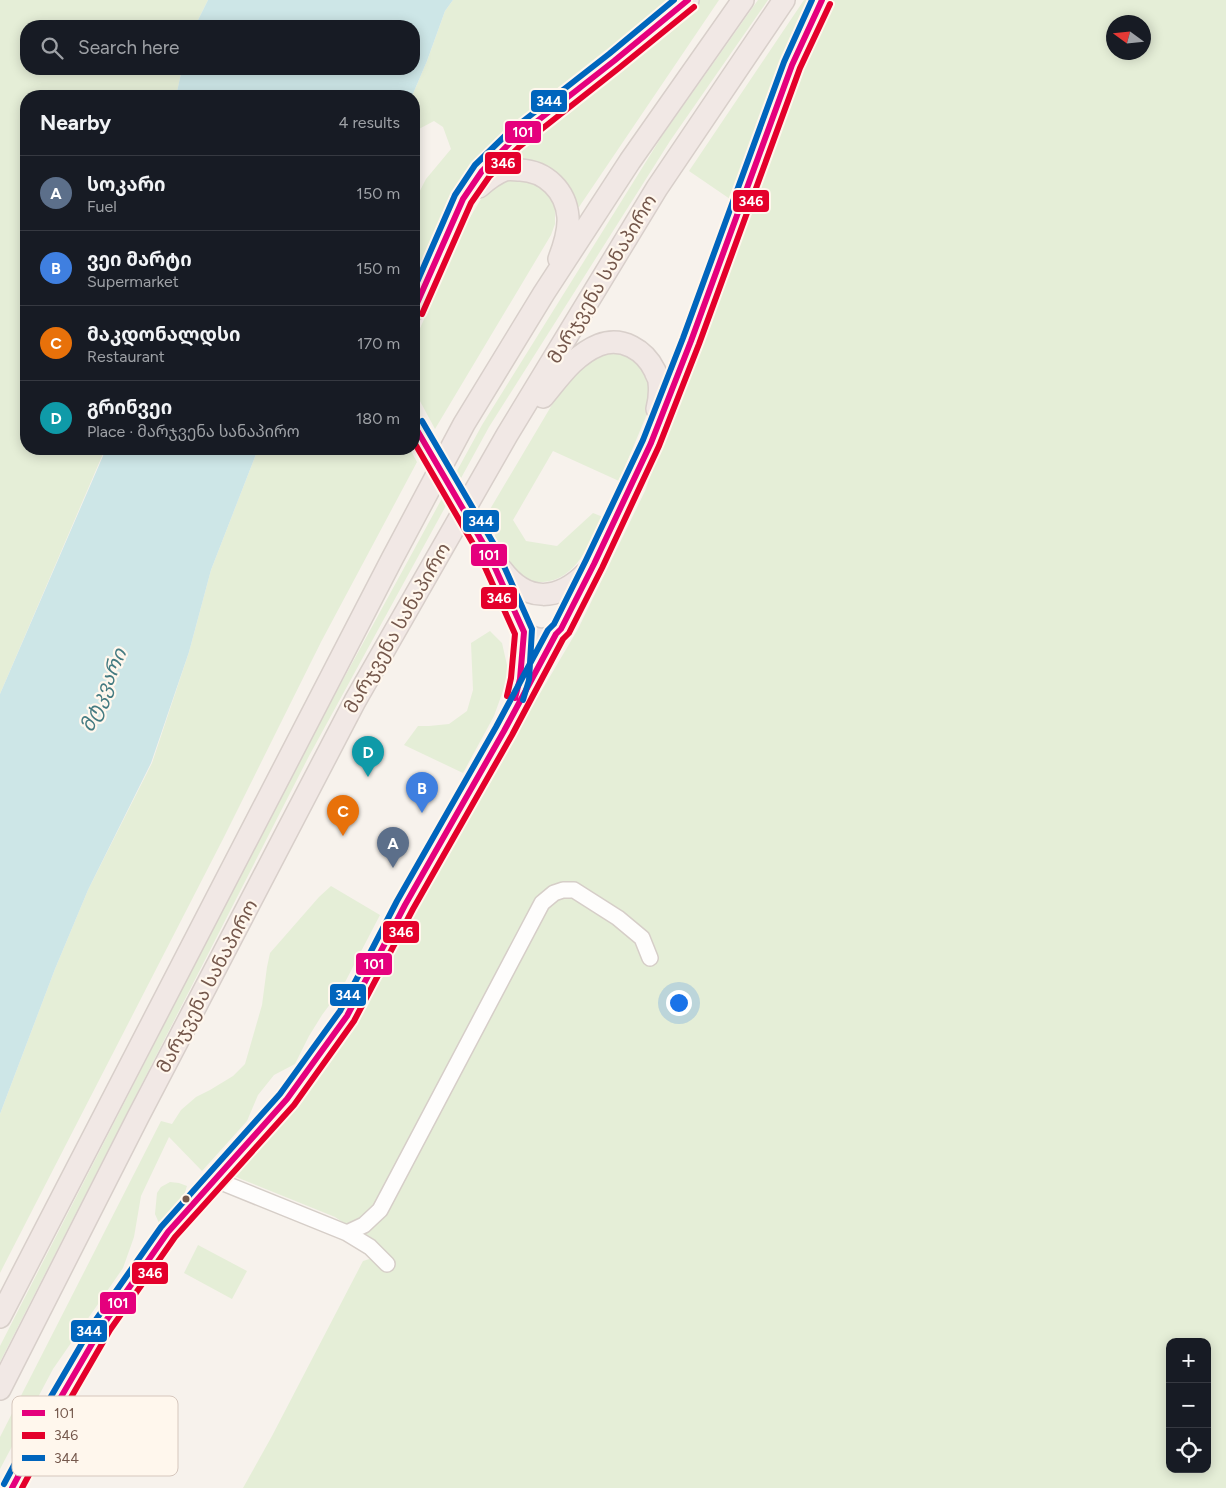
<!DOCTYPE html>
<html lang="en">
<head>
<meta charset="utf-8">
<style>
	body { margin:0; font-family:Figtree,"Noto Sans Georgian",sans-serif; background:#20242c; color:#f1f3f6 }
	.controls { position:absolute; right:15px; bottom:15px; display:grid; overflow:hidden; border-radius:10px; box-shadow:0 2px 12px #0003 }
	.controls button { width:45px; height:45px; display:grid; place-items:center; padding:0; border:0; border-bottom:1px solid #363941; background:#171b24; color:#f1f3f6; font:25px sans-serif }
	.compass { position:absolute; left:1106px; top:15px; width:45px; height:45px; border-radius:50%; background:#171b24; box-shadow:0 2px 12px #0003; rotate:285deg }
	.you { position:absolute; left:678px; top:1002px; width:18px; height:18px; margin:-12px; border:4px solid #fff; border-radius:50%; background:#1a73e8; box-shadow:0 0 0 8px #1a73e833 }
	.badge { display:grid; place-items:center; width:32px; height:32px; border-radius:50%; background:#7c3aed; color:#fff; font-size:16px; font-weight:700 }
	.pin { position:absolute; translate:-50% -41px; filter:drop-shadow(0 1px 2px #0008) }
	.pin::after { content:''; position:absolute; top:26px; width:18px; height:15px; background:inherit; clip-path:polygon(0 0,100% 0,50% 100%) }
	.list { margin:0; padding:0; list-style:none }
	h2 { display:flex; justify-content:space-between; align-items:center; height:65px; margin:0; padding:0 20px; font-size:21px }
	h2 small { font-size:16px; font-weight:400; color:#9ea1a6 }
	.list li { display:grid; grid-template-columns:32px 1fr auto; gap:15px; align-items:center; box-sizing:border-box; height:75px; padding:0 20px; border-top:1px solid #363941 }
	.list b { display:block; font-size:19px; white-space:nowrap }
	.list p { margin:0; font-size:16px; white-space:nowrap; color:#9ea1a6 }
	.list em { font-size:16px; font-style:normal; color:#9ea1a6 }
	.icon { flex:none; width:28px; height:28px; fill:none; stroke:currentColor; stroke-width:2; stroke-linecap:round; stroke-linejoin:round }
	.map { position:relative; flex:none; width:1226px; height:1488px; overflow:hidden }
	.search { position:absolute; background:#171b24; box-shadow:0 2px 12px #0003; left:20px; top:20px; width:400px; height:55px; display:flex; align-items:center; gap:12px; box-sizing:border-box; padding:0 18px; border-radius:20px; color:#9ea1a6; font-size:19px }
	.panel { position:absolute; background:#171b24; box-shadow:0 2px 12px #0003; left:20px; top:90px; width:400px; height:365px; border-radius:20px }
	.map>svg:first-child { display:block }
</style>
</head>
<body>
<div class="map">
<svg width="1226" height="1488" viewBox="0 0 1226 1488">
	<rect width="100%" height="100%" fill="#f7f2ec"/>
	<path fill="#e5eed7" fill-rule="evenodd" d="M0,0H208L195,26H26V69H182L176,96H26V449H105L0,694Z
		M453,0H674L478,164L455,191L414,281V202L426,179L451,149L443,127L434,121L417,130H414V96H412L427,61L445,11Z
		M694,0H719L579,207L575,209L571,193L498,163Z
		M758,0H768L670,141L489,427L309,756L0,1362V1346L302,755L482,425L662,136Z
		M804,0H811L788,48L730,199L689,171Z
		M831,0H1226V1488H243L272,1436L363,1261L388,1253L335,1217L231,1175L297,1100L350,1026L497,766L578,629L645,491L707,311L759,168ZM1114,22H1144V52H1114ZM1170,1342H1207V1469H1170Z
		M500,179L541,181L560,210L555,211V224L551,235L435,429L414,390V342L466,224L484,194Z
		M617,345L649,367L652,402L619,481L553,451L513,520L526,541L557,546L593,513L603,517C590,543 576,580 543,582C531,583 521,579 511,571C503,564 497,552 491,543L496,533L486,516L569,376L577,367Z
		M258,449H410L417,462L321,642L223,839L0,1273V1114L55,969L88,890L152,763L189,652L211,570Z
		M490,631L502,643L509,674L494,716L463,773L404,745L418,726H429L449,724L467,711L473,690L471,643Z
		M331,886L380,915L342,988L322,1015L309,1036L295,1064L274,1075L258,1095L247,1121L202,1171L169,1137L141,1196L134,1237L123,1268L53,1369L0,1469V1437L161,1121L172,1124L181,1110L196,1097L210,1090L233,1076L245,1064L262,1005L267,967L270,953L319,897Z
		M170,1182L179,1183L187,1186L184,1195L159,1223L155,1214L157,1193L161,1187Z
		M198,1245L247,1271L232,1299L184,1273Z"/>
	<path fill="#cde6e7" d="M208,0H453L445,11L427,61L412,96H176L182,69H414V26H195Z
		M106,449H258L211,570L189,652L151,763L88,890L55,969L0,1114V694Z"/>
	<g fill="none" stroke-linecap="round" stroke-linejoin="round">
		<defs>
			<path id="minor" d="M514,701L520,679L524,632
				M216,1180L347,1233L364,1225L380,1210L542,903L554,893L563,890H574L618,918L642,938L650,958
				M347,1233L370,1247L387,1264
				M12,1488L54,1409L103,1325L168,1232L287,1099L347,1016L405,905L504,731L556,634"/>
			<path id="highway" d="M479,187C487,180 494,174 505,170C510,169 515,170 520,170C546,171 566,191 568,217C569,232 564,246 559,259
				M414,310L463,199L482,171L513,140L614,61L688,0
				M543,397C559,378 574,355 599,345C622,336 645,350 655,371C656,375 659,378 659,382C660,390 659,401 657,409
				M487,550L524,632C537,643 550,641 561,629L594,564L651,443L691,341L792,65L822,0
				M502,570C527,603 558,601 586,573
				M0,1317L392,559L464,424L544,293L630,161L743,0
				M0,1389L138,1117L355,701L507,435L657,188L784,0"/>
		</defs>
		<use href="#minor" stroke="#d6cec8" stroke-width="18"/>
		<use href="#highway" stroke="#d8cfca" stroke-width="24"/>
		<use href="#minor" stroke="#fefdfc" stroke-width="15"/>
		<use href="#highway" stroke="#f1e8e5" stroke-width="21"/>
		<defs>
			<path id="highway-bridge" d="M415,428L487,550"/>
		</defs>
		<use href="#highway-bridge" stroke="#d8cfca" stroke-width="24" stroke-linecap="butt"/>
		<use href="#highway-bridge" stroke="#f1e8e5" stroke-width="21"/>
		<defs>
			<path id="bus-1" d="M414,310L463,199L482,171L513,140L614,61L688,0
				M414,425L487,550L524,632L520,679L515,698
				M12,1488L54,1409L103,1325L168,1232L287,1099L347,1016L405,905L504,731L556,634L561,629L594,564L651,443L691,341L792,65L822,0"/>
			<path id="bus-2" d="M422,314L471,203L489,177L519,147L619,68L694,7
				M414,442L479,554L515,634L511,678L507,696
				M22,1488L62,1413L110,1330L175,1237L294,1105L354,1021L413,909L512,735L563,639L569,633L602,568L659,446L699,344L800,68L830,4"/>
			<path id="bus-3" d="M414,289L455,195L475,165L508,133L609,54L674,0
				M422,421L495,546L532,629L529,680L523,700
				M4,1484L46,1405L95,1321L161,1227L280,1094L340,1011L397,901L496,727L548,630L554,624L586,560L643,440L683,338L784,62L812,0"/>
		</defs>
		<use href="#bus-1" stroke="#fff7ed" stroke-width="10"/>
		<use href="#bus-2" stroke="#fff7ed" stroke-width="10"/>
		<use href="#bus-3" stroke="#fff7ed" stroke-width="10"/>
		<use href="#bus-1" stroke="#e5007d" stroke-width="6"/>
		<use href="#bus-2" stroke="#e4002b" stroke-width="6"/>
		<use href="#bus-3" stroke="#0065bd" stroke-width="6"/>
	</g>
	<circle fill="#75584c" stroke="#fff7ed" stroke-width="2" cx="186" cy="1199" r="4.5"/>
	<g text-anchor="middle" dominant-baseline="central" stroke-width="4.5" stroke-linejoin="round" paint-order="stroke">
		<g font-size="19" fill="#75584c" stroke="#fff7ed">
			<text transform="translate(602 279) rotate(-59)">მარჯვენა სანაპირო</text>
			<text transform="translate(397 628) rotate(-60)">მარჯვენა სანაპირო</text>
			<text transform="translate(207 986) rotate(-62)">მარჯვენა სანაპირო</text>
		</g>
		<g font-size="20" font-style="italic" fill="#437a81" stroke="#fff7ed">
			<text transform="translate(103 690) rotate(-67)">მტკვარი</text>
		</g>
	</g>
	<rect x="12" y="1396" width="166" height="80" rx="8" fill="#fff7ed" stroke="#d6c7bd" stroke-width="1"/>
	<rect x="22" y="1410" width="23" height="6" fill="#e5007d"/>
	<rect x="22" y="1432" width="23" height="7" fill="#e4002b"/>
	<rect x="22" y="1455" width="23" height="6" fill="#0065bd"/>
	<g font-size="14" fill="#75584c">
		<text x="54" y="1418">101</text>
		<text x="54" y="1440">346</text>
		<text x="54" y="1463">344</text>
	</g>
	<g stroke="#fff7ed" stroke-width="2">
		<rect x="530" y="89" width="38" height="24" rx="5" fill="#0065bd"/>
		<rect x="504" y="120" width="38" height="24" rx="5" fill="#e5007d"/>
		<rect x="484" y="151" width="38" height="24" rx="5" fill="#e4002b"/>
		<rect x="732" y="189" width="38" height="24" rx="5" fill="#e4002b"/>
		<rect x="462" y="509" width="38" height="24" rx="5" fill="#0065bd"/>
		<rect x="470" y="543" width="38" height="24" rx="5" fill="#e5007d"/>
		<rect x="480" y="586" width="38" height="24" rx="5" fill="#e4002b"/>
		<rect x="382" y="920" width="38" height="24" rx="5" fill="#e4002b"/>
		<rect x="355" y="952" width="38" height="24" rx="5" fill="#e5007d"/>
		<rect x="329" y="983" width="38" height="24" rx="5" fill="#0065bd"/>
		<rect x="131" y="1261" width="38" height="24" rx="5" fill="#e4002b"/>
		<rect x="99" y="1291" width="38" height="24" rx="5" fill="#e5007d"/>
		<rect x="70" y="1319" width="38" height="24" rx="5" fill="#0065bd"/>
	</g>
	<g font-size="14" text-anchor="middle" font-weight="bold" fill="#fff">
		<text x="549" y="106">344</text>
		<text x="523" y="137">101</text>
		<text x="503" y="168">346</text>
		<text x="751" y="206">346</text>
		<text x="481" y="526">344</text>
		<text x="489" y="560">101</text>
		<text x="499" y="603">346</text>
		<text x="401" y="937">346</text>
		<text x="374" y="969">101</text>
		<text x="348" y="1000">344</text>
		<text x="150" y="1278">346</text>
		<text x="118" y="1308">101</text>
		<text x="89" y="1336">344</text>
	</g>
</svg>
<div class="controls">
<button>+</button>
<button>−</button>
<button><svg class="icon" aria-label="locate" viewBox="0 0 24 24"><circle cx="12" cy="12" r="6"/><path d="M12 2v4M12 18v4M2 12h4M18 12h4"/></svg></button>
</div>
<svg class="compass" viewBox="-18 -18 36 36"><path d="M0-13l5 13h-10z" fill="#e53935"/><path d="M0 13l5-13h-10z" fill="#9ea1a6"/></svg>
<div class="you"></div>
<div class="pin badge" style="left:393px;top:868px;background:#5c6f8a">A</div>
<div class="pin badge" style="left:422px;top:813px;background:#3f7fe0">B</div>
<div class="pin badge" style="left:343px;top:836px;background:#e8710a">C</div>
<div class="pin badge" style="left:368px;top:777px;background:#0f9aa8">D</div>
<div class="search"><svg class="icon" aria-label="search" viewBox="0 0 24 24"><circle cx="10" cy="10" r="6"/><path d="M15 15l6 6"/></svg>Search here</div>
<section class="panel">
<h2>Nearby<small>4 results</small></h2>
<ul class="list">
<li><span class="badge" style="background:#5c6f8a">A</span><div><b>სოკარი</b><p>Fuel</p></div><em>150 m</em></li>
<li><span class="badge" style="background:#3f7fe0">B</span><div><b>ვეი მარტი</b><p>Supermarket</p></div><em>150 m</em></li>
<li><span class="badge" style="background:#e8710a">C</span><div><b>მაკდონალდსი</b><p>Restaurant</p></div><em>170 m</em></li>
<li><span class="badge" style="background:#0f9aa8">D</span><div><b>გრინვეი</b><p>Place · მარჯვენა სანაპირო</p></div><em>180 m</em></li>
</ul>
</section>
</div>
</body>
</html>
